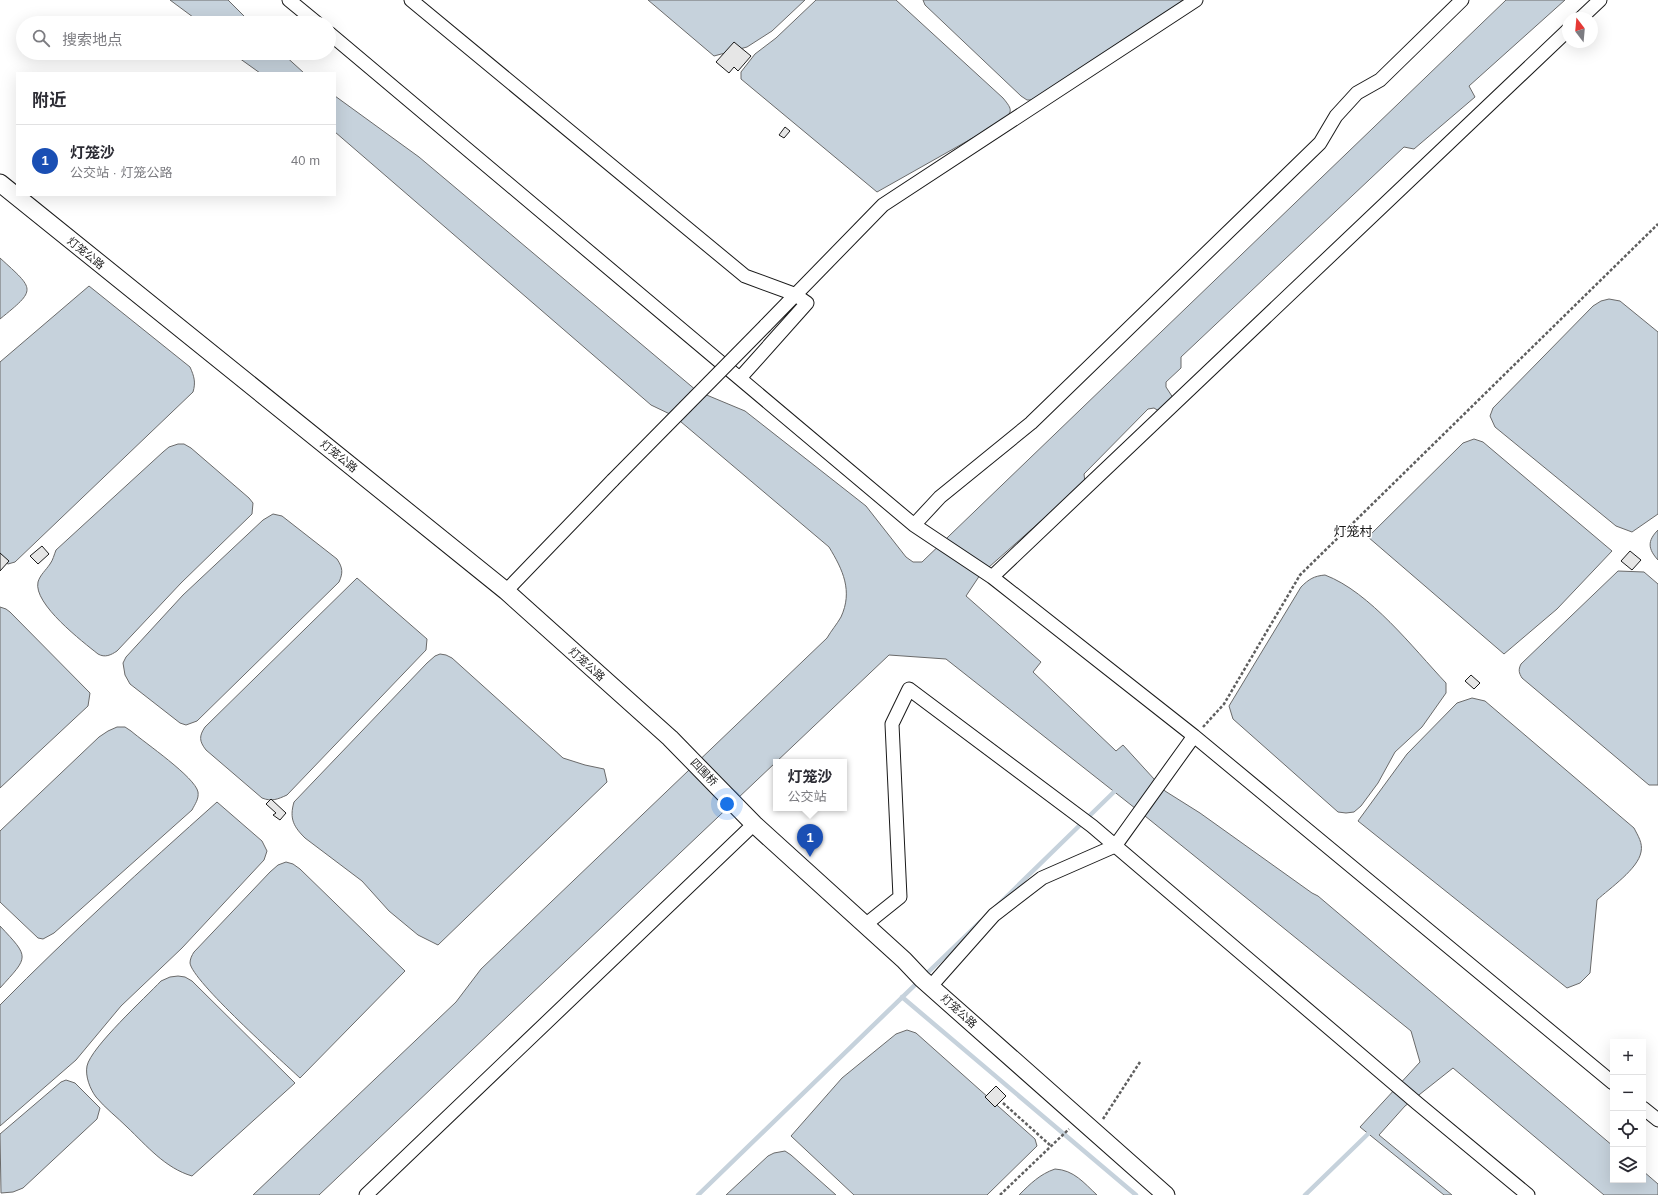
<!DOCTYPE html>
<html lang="zh">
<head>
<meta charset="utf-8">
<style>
	body { margin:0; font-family:Helvetica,"Noto Sans SC",sans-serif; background:#f2f2f3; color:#2b2b33 }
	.controls { position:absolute; right:12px; bottom:12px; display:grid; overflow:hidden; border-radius:0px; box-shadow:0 4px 16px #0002 }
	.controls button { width:36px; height:36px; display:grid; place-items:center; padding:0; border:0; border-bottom:1px solid #e1e1e2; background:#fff; color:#2b2b33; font:20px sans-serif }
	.compass { position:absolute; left:1562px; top:12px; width:36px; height:36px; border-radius:50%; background:#fff; box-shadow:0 4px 16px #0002; rotate:344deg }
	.you { position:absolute; left:727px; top:804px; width:14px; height:14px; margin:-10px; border:3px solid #fff; border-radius:50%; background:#1a73e8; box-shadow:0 0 0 6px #1a73e833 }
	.badge { display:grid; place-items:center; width:26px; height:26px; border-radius:50%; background:#c62828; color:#fff; font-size:13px; font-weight:700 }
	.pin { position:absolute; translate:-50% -33px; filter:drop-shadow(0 1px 2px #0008) }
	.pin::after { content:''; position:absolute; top:21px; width:14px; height:12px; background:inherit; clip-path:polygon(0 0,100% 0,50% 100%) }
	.popup { position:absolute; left:773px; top:759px; width:74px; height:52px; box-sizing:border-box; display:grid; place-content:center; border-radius:0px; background:#fff; filter:drop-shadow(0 1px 3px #0005); font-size:13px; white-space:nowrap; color:#7c7c81 }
	.popup b { font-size:15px; color:#2b2b33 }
	.popup::after { content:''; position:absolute; left:50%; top:100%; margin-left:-8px; border:8px solid transparent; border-top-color:#fff }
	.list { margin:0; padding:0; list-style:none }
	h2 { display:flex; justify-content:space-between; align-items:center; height:52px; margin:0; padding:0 16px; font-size:17px }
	h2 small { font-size:13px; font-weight:400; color:#7c7c81 }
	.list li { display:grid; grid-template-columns:26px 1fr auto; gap:12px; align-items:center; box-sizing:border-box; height:72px; padding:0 16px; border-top:1px solid #e1e1e2 }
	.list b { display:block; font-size:15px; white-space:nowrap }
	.list p { margin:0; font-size:13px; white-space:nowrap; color:#7c7c81 }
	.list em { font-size:13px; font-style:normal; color:#7c7c81 }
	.icon { flex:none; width:22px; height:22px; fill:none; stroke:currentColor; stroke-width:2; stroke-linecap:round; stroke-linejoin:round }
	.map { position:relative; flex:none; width:1658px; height:1195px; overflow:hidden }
	.search { position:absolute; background:#fff; box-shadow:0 4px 16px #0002; left:16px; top:16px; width:320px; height:44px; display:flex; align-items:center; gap:10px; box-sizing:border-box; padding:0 14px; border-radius:22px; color:#7c7c81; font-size:15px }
	.panel { position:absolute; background:#fff; box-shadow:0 4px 16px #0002; left:16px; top:72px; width:320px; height:124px; border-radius:0px }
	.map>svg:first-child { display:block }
</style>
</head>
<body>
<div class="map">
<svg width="1658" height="1195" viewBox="0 0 1658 1195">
	<rect width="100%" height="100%" fill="#fff"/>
	<path fill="#c6d2dc" stroke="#6a6a6a" d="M170,0H228L251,23H201Z
		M648,0H805L772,31L747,47L714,56Z
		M816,0H896L1003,98C1013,110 1013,112 1001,122L877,192L741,79V72L755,54L776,38Z
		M923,0H1183L1177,5L1035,100H1027L1021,96L925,5Z
		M1506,0H1565L1469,86L1475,97L1414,149L1404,147L1181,357V368L1166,382V387L1177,404L1162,413L1154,408L1148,409L1084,474L1085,482L980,575L966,596L1041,662L1033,672L1116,751L1123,745L1165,791L1200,813L1312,893L1318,896L1613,1146V1180H1643V1171L1658,1184V1195H1604L1453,1068L1405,1106L1379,1135L1452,1195H1444L1360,1127L1420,1062L1411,1031L1145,816L946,659L889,655L319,1195H253L456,1002L481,969L827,638C831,631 837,624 841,617C853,591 843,570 829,547L674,416L651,405L335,132V96L419,157L697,391L745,411L866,506L906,557L913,562H922Z
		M232,53H282L304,73H260Z
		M0,258C35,290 37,289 0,319Z
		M89,286L190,367C194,376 196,382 193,392L15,562L8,564L0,559V362Z
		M1609,299L1620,301L1658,332V514L1632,532L1616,526L1495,427L1490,416L1493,408L1593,306L1601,301Z
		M1474,439L1483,442L1612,551L1557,609L1504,654L1368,537L1463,443Z
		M178,444H184L191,448L249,498L253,503L252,514L181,583L117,651C111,655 105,658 98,654C83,642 33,604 38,582C40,575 46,570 50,564C53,560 54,555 56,550L163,452L169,447Z
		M273,514L282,516L337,559C343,568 343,573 339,582L197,721L186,725L180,723L130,684L125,675L123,663L126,657L183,595L263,520Z
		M1658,530V560C1648,549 1647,541 1658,530Z
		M1618,571L1644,572L1658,584V785H1649L1522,678C1519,673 1518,670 1521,664Z
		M1325,575C1370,592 1413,648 1446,683V693L1422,727L1395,752L1378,783L1361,806L1354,812L1346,813L1338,812L1233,719L1229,706L1301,587C1309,579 1314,576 1325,575Z
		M357,578L427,639L426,650L287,795C278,799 272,802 262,798L206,750C199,741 199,736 205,727Z
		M0,607L6,609L10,612L90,693L88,706L0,788Z
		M440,654L446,655L452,658L563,758L585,765L604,769L607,782L438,945L418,935L389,911L362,881L305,838C294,827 289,819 294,802L427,663L435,656Z
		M1472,698L1485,701L1634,828C1638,836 1643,843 1641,852C1638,869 1610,888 1597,900L1590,973L1580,983L1567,988L1358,821L1407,754L1457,703Z
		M117,727H125L131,731C145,743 195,777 198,792C199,799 195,804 192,810L54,933L43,939L38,938L0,902V831L99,737L108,731Z
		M217,802L262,841L267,851L264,860L182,948L121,1006L76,1060L0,1126V1005C70,934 143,868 217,802Z
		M286,862L293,864L300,869L405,971L300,1078C282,1061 192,981 190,963C190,959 192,955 194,952L270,872L278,865Z
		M0,926C30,958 29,956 0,988Z
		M178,976L185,977L192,981L295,1083L192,1176C165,1168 147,1146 127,1127C117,1117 105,1108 96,1097C90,1089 85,1076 87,1066C91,1047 146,997 161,981L170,977Z
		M907,1030L916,1033L1035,1139L1037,1146L987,1195H854L791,1136L842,1078L896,1034Z
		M66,1080L75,1083L100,1108L97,1119L23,1188L13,1192L1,1193L0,1134L61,1082Z
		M785,1151L791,1155L836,1195H726L768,1156L774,1153Z
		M1055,1169C1074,1170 1084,1183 1097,1195H1019C1030,1184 1040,1174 1055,1169Z"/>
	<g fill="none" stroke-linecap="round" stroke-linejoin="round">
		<path stroke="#c6d2dc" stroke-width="4.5" d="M997,906L1118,788
			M902,997L1136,1195
			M698,1195L980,922
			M1305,1195L1371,1131"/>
	</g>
	<path fill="#e6e6e6" stroke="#1a1a1a" d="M734,42L751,56L738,71L734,67L729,73L716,62Z
		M785,127L790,131L784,138L779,135Z
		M42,546L49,554L38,564L30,556Z
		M1630,551L1641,560L1632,570L1621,561Z
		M0,553L9,561L0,571Z
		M1471,675L1480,683L1474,689L1465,681Z
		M271,799L286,813L280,820L273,815L276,813L266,804Z
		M996,1086L1006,1096L995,1107L985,1097Z"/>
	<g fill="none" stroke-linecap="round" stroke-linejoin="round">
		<defs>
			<path id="minor" d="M289,0L317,23
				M411,0L745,276L794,294L807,303L740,378
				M1581,18L1600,0
				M329,33L914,525L992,577L1194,736L1613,1083
				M765,326L883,205L1196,0
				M914,525L940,497L1031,423L1320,143L1336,116L1357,93L1380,80L1462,0
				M992,577L1568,30
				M506,591L613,480
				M865,925L900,897L892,724L909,689L1092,826L1417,1103L1528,1195
				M931,986L994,915L1042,878L1115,846L1194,736
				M1643,1108L1658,1120
				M366,1195L754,824"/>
			<path id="tertiary" d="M0,183L506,591L670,738L754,824L904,960L922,979L1166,1195"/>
		</defs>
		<use href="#minor" stroke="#1a1a1a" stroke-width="15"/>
		<use href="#tertiary" stroke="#1a1a1a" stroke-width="19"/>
		<path stroke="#5f5f5f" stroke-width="2.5" stroke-dasharray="3 2" stroke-linecap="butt" d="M1203,727L1224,704L1300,575L1658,224
			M1003,1103L1051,1146
			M1103,1119L1140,1062
			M1000,1195L1069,1129"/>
		<use href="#minor" stroke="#fff" stroke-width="13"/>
		<use href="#tertiary" stroke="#fff" stroke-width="17"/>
		<defs>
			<path id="minor-bridge" d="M613,480L765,326"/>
		</defs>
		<use href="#minor-bridge" stroke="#1a1a1a" stroke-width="15" stroke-linecap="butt"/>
		<use href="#minor-bridge" stroke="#fff" stroke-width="13"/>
	</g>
	<g text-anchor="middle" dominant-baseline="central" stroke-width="3" stroke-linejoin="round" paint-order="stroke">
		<g font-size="11" fill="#1a1a1a" stroke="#fff">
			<text transform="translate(86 253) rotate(39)">灯笼公路</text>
			<text transform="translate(339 456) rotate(39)">灯笼公路</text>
			<text transform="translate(587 664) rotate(42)">灯笼公路</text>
			<text transform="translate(704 772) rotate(46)">四围桥</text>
			<text transform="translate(959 1011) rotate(42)">灯笼公路</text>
		</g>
		<g font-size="13" fill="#1a1a1a" stroke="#fff">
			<text x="1353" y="531">灯笼村</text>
		</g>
	</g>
</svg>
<div class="controls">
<button>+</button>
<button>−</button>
<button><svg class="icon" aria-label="locate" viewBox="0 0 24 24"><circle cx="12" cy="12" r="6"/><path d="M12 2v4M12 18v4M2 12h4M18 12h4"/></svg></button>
<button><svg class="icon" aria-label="layers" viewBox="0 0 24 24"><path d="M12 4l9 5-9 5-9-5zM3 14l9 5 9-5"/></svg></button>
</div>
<svg class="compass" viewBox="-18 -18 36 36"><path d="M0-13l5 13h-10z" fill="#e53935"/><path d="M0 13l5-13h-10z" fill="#7c7c81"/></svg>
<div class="you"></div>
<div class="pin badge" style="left:810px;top:857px;background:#1a4fb4">1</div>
<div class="popup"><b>灯笼沙</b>公交站</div>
<div class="search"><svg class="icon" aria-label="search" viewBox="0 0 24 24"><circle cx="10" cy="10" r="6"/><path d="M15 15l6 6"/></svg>搜索地点</div>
<section class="panel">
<h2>附近<small></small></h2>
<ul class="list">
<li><span class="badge" style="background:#1a4fb4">1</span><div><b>灯笼沙</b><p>公交站 · 灯笼公路</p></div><em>40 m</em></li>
</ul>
</section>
</div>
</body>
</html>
